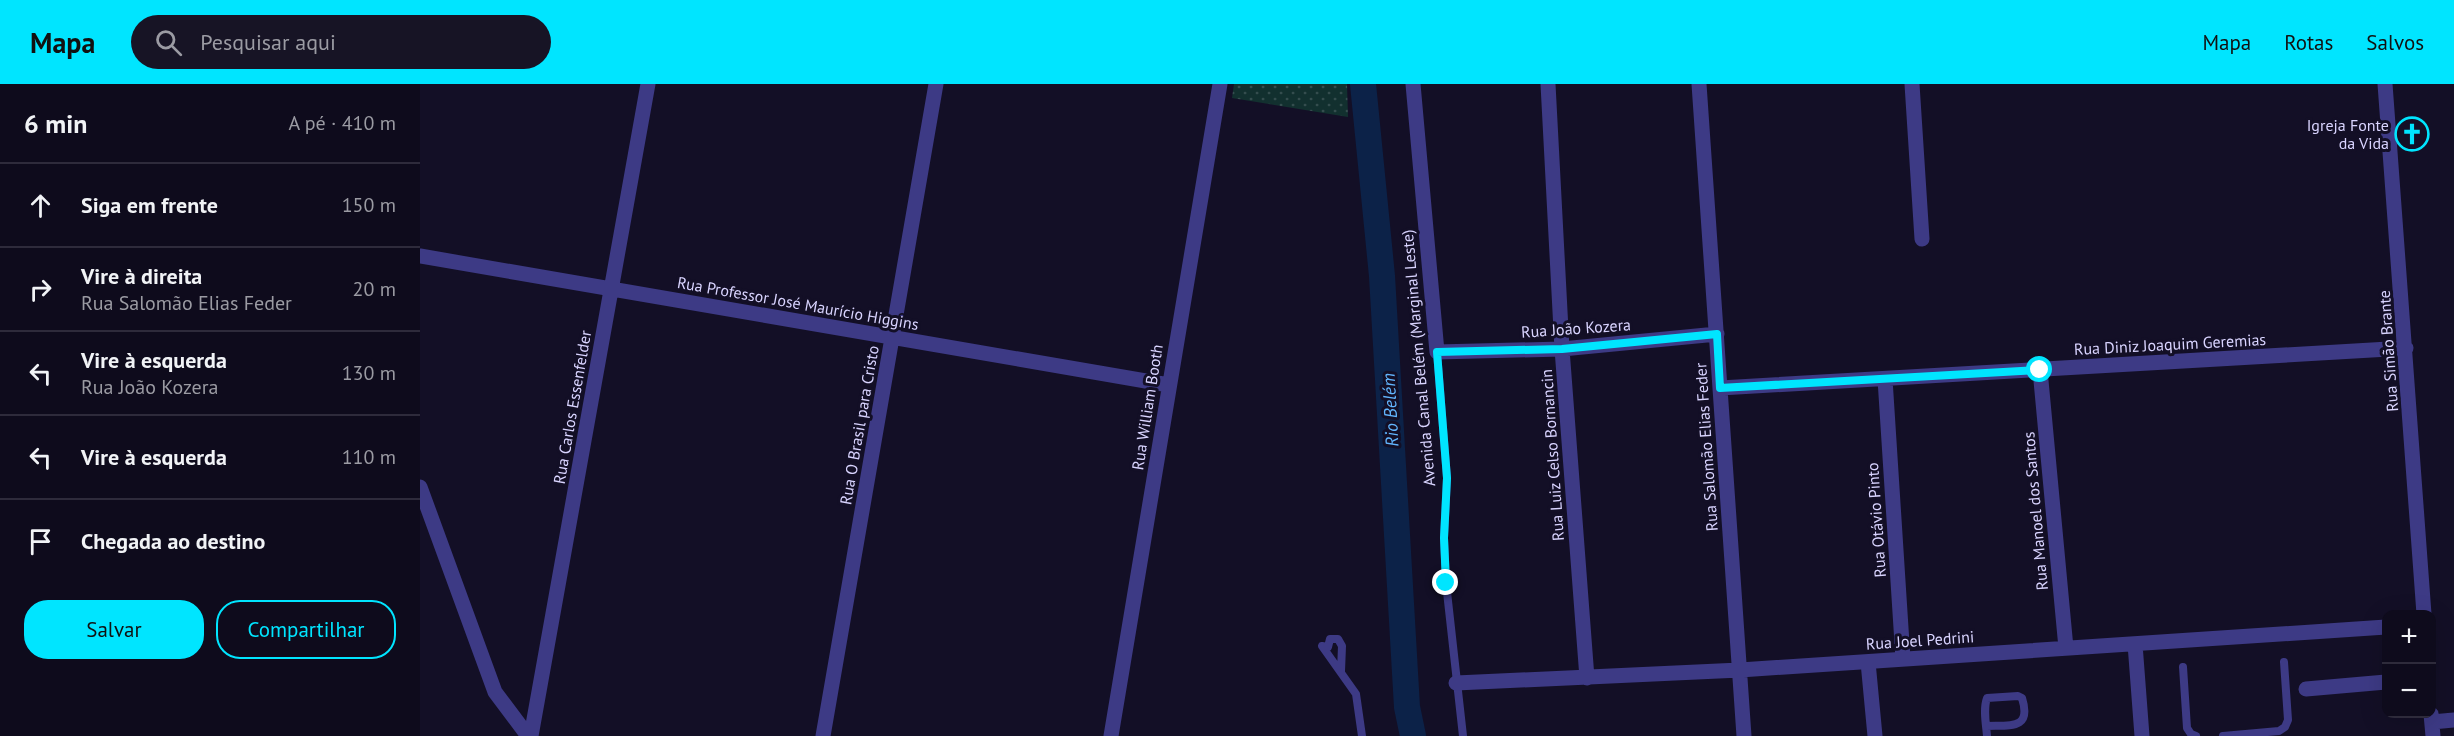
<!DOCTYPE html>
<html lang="pt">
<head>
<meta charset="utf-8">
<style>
	body { margin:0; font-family:"PT Sans",sans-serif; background:#171425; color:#f1f3f6 }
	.controls { position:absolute; right:18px; bottom:18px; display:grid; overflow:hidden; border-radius:12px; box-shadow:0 6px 24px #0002 }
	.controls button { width:54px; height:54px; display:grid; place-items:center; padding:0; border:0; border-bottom:2px solid #2e2b3b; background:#0e0b1c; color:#f1f3f6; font:30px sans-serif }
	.stop { position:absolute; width:18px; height:18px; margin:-14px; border:4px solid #00e5ff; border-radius:50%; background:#fff }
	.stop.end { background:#00e5ff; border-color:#fff; box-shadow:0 2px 6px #0008 }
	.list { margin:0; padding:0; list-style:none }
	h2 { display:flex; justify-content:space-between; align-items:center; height:78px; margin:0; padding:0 24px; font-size:26px }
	h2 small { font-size:20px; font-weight:400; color:#9b9ba3 }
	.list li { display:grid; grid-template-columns:39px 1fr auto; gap:18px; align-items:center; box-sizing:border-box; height:84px; padding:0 24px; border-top:2px solid #2e2b3b }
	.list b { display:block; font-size:22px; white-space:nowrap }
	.list p { margin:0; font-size:20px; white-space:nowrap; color:#9b9ba3 }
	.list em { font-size:20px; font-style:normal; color:#9b9ba3 }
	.actions { display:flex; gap:12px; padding:18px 24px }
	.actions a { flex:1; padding:14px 0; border:2px solid #00e5ff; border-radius:24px; text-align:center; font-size:21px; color:#00e5ff }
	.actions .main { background:#00e5ff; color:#111 }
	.icon { flex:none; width:33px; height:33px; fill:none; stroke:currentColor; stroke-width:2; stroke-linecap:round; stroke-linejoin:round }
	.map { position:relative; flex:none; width:2034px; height:652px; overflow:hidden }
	header { display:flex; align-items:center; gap:36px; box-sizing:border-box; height:84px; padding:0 30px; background:#00e5ff; color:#111 }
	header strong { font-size:28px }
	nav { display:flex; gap:33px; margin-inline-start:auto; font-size:21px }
	.search { width:420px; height:54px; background:#171425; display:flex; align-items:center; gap:15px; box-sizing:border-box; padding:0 21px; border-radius:33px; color:#9b9ba3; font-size:22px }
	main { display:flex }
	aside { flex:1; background:#0e0b1c }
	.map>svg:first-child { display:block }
</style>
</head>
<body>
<header>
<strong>Mapa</strong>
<div class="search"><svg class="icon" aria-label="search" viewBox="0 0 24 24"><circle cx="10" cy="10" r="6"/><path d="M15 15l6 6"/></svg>Pesquisar aqui</div>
<nav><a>Mapa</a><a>Rotas</a><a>Salvos</a></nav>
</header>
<main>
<aside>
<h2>6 min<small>A pé · 410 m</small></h2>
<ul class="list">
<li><svg class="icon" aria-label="ahead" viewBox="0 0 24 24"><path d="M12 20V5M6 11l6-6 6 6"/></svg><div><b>Siga em frente</b></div><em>150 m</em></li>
<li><svg class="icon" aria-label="right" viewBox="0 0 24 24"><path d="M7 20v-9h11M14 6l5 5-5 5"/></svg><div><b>Vire à direita</b><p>Rua Salomão Elias Feder</p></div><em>20 m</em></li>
<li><svg class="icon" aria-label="left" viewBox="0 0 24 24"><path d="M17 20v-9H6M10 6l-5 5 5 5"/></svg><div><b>Vire à esquerda</b><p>Rua João Kozera</p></div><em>130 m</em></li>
<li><svg class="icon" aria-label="left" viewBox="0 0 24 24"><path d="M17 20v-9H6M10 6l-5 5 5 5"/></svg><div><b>Vire à esquerda</b></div><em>110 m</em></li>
<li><svg class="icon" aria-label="arrive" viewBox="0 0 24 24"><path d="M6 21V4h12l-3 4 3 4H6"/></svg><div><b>Chegada ao destino</b></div></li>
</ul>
<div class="actions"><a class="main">Salvar</a><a>Compartilhar</a></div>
</aside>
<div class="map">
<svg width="2034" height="652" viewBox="0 0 2034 652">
	<defs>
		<pattern id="park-dots" width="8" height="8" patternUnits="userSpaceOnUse" patternTransform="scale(1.5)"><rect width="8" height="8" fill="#12302f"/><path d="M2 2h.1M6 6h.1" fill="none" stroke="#344d4e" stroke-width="1.8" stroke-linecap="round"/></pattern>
	</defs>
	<rect width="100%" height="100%" fill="#130f26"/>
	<path fill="url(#park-dots)" d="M814,0H927L928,33L812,14Z"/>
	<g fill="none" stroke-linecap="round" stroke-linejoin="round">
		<path stroke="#0c2248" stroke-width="26" d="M943,0L962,192L987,623L993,652"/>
		<path stroke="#3d3a85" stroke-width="8" d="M1017,268L1027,394L1024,454L1026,499L1043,652
			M1763,583L1767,644L1771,650L1776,652
			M921,587L922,562L918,555H910L908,563L902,562L936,610L942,652
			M1566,642C1590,641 1612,646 1602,614L1598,612L1567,614C1563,625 1566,640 1567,652
			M1803,652L1859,647L1865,643L1868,636L1864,578"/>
		<path stroke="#3d3a85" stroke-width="15" d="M993,0L1017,268L1142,265L1297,250
			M1128,0L1142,265L1167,594
			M1279,0L1324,652
			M1492,0L1502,155
			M1965,0L2004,530
			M0,172L749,301
			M1620,286L1646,564
			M1465,295L1483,575
			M1300,304L1986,264
			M0,403L75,608L108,652
			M1715,560L1722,652
			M1448,578L1455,652
			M1036,599L1320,586L1966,543
			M1886,605L1966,598
			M2011,630L2013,652
			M2012,638L2034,636
			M111,652L228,0
			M403,652L516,0
			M691,652L800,0"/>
	</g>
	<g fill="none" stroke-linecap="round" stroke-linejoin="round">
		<path stroke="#00e5ff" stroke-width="8" d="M1026,499L1024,454L1027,394L1017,268L1142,265L1297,250L1300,304L1620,286"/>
	</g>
	<defs>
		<symbol id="church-ring" viewBox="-11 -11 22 22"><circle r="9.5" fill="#130f26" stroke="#00e5ff" stroke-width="1.5"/><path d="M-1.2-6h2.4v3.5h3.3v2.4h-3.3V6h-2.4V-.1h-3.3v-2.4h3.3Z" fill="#00e5ff"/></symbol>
	</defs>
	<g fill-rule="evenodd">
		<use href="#church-ring" x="1973" y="31" width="38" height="38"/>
	</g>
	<g text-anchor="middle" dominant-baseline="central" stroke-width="6" stroke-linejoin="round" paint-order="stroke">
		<g font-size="16" fill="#d9d4ff" stroke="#130f26" text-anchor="end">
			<text x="1969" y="41">Igreja Fonte<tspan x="1969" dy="18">da Vida</tspan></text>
		</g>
		<g font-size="16" fill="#d9d4ff" stroke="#130f26">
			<text transform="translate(378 219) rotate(10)">Rua Professor José Maurício Higgins</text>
			<text transform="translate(1156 244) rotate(-4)">Rua João Kozera</text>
			<text transform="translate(1750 260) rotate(-3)">Rua Diniz Joaquim Geremias</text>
			<text transform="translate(1968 267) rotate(-94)">Rua Simão Brante</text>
			<text transform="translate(998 274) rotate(-95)">Avenida Canal Belém (Marginal Leste)</text>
			<text transform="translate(152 323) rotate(-80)">Rua Carlos Essenfelder</text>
			<text transform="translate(727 323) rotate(-81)">Rua William Booth</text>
			<text transform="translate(439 341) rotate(-80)">Rua O Brasil para Cristo</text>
			<text transform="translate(1286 363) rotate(-94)">Rua Salomão Elias Feder</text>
			<text transform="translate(1132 371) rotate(-94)">Rua Luiz Celso Bornancin</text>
			<text transform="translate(1615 427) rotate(-95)">Rua Manoel dos Santos</text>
			<text transform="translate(1456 436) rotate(-94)">Rua Otávio Pinto</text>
			<text transform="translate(1500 556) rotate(-4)">Rua Joel Pedrini</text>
		</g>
		<g font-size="18" font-style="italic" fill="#62b6ff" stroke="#130f26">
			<text transform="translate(970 326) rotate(-93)">Rio Belém</text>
		</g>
	</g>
</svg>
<div class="controls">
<button>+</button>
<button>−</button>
</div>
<div class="stop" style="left:1620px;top:286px"></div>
<div class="stop end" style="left:1026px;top:499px"></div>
</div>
</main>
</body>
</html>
